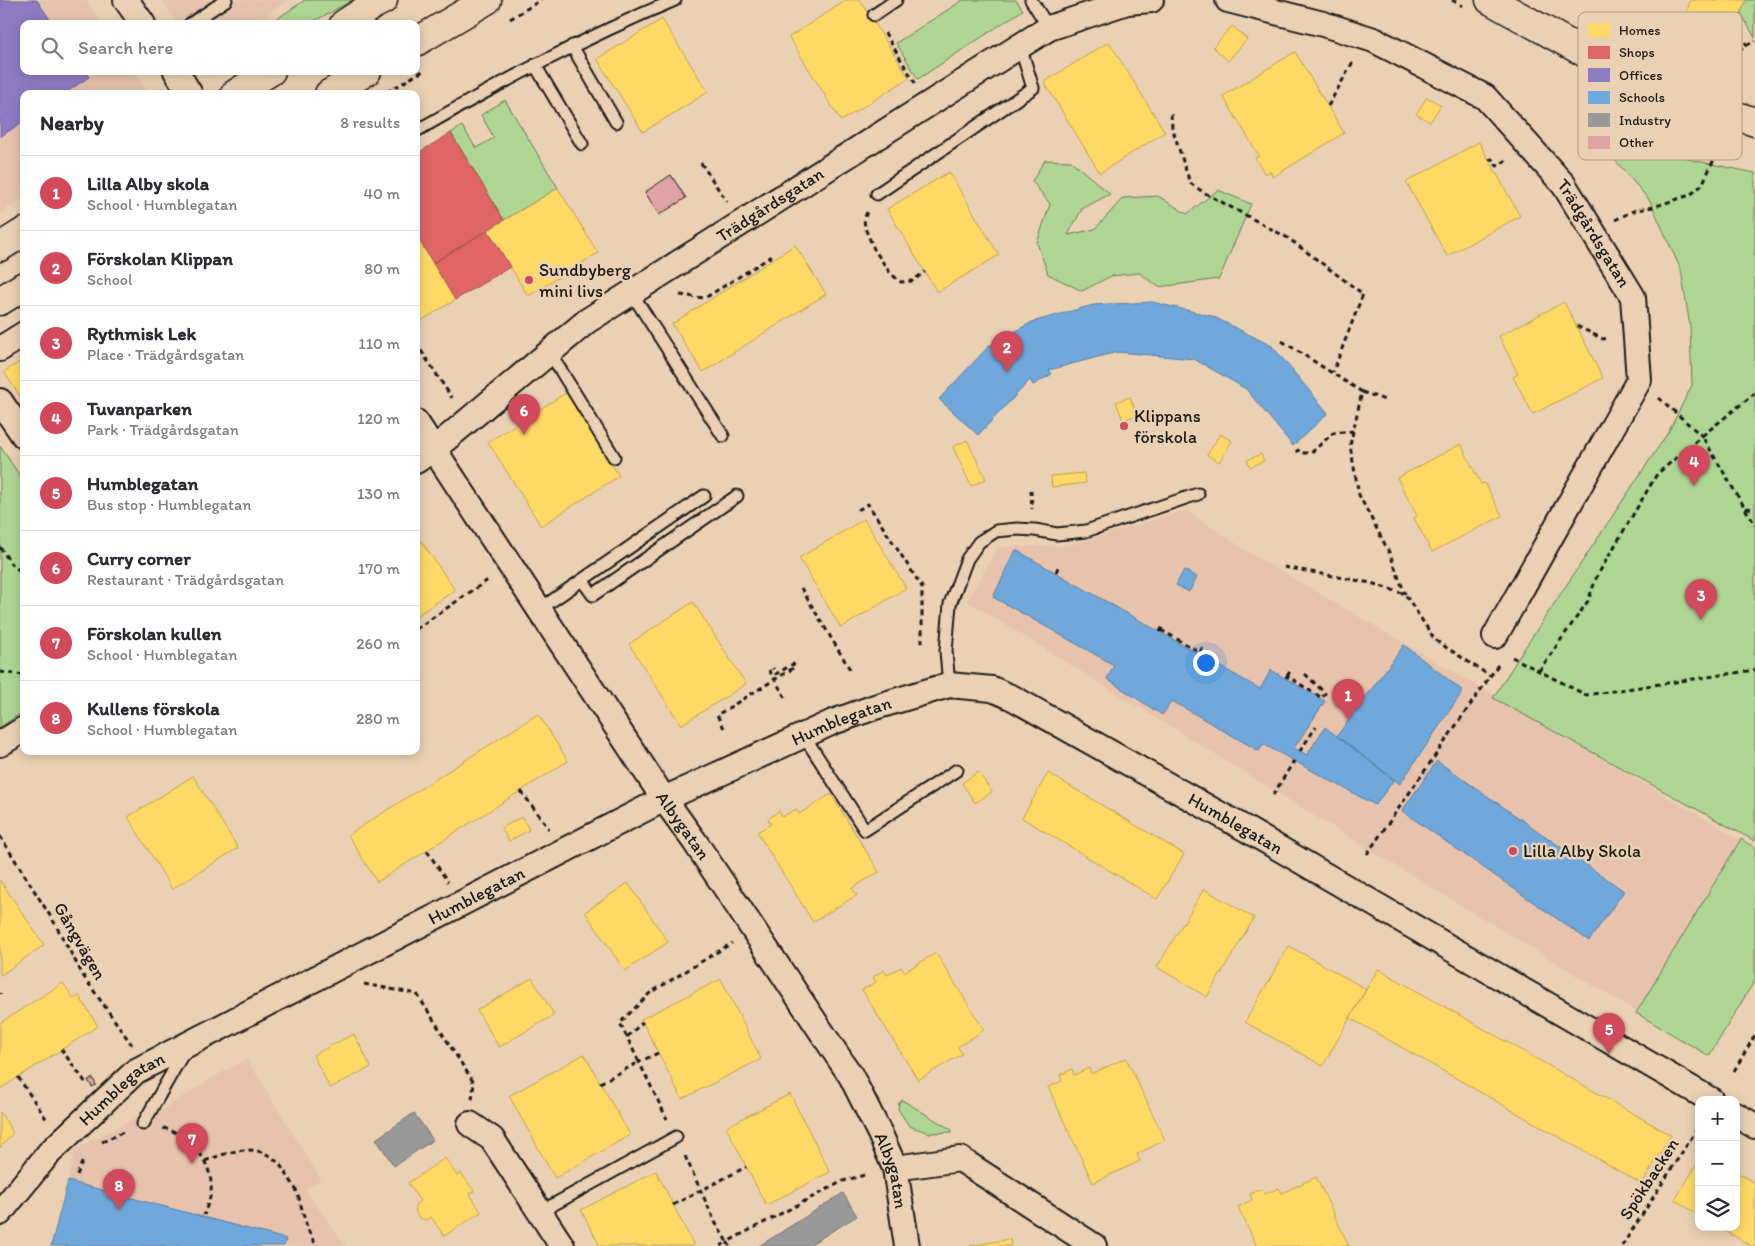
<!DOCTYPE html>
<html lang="en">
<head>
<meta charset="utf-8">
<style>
	body { margin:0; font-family:Itim,sans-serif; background:#f2f2f3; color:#2b2b33 }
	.controls { position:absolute; right:15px; bottom:15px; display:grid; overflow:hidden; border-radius:10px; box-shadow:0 2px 12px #0003 }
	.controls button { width:45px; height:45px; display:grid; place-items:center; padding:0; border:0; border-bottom:1px solid #e1e1e2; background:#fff; color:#2b2b33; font:25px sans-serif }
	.you { position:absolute; left:1205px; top:662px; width:18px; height:18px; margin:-12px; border:4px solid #fff; border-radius:50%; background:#1a73e8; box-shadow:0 0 0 8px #1a73e833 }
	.badge { display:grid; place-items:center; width:32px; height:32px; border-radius:50%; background:#d1495b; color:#fff; font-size:16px; font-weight:700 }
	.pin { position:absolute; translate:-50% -41px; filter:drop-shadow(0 1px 2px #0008) }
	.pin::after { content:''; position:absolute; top:26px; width:18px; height:15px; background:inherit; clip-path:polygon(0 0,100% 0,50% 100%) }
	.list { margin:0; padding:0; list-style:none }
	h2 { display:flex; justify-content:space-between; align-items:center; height:65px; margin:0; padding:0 20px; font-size:21px }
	h2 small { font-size:16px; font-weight:400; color:#7c7c81 }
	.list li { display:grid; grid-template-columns:32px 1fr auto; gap:15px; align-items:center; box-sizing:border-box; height:75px; padding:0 20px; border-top:1px solid #e1e1e2 }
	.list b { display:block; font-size:19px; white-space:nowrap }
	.list p { margin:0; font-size:16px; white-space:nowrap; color:#7c7c81 }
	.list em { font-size:16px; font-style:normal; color:#7c7c81 }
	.icon { flex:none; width:28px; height:28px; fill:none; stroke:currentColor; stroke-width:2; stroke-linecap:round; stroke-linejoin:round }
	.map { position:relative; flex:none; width:1755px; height:1246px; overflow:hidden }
	.search { position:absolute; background:#fff; box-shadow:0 2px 12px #0003; left:20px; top:20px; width:400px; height:55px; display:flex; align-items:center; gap:12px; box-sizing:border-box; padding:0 18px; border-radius:10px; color:#7c7c81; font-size:19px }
	.panel { position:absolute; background:#fff; box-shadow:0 2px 12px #0003; left:20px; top:90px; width:400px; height:665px; border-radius:10px }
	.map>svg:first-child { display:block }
</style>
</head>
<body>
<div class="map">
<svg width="1755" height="1246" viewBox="0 0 1755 1246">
	<rect width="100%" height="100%" fill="#ebd1b3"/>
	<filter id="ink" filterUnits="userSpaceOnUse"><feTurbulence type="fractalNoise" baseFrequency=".02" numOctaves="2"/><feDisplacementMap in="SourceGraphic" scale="10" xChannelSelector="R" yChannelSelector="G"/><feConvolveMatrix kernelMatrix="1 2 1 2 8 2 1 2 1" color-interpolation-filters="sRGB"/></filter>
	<g filter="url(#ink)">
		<path fill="#e7c3ae" d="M0,0H86L102,24H24V71H134L149,94H24V197L0,214Z
			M162,0H289L252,24H178Z
			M1186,510L1252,554L1755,848V980L1709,1056L1370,850L967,601L998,547L1070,545Z
			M247,1059L321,1179L305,1190L346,1246H284L286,1239L68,1181L75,1149L139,1116L154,1115L212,1078Z"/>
		<path fill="#aed692" stroke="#657957" d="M305,0H353L309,24H269Z
			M963,0H1016L1023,10L918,79L896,43Z
			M1746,0H1755V38L1741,13Z
			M505,100L558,188L504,220L451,133L462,126L476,148L494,138L481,115Z
			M1587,108L1692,160L1755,173V841L1493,698L1524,649L1669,431L1692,385L1690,327L1681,270L1650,201L1593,134Z
			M1045,160L1071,161L1110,194L1082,209L1068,235L1095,229L1123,198L1158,196L1187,214L1218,190L1251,204L1219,279L1159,287L1139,273L1111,276L1082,291L1048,274L1037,243L1050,204L1032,181Z
			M0,446L24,482V711L0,727Z
			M1741,839L1755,848V980L1709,1056L1636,1013Z
			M902,1100L952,1130V1132L930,1133L909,1126L898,1109L899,1103Z"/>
		<path fill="#ffd966" stroke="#bba050" d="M847,0H860L909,78L841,121L789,37Z
			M1691,0H1746L1718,72L1670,54Z
			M662,19L708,92L643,132L597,59Z
			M1232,26L1247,39L1228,61L1213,47Z
			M1109,42L1165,132L1100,173L1044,82Z
			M1295,52L1344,133L1273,177L1270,171L1265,174L1255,158L1259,156L1223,96Z
			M1427,97L1441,105L1430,122L1416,114Z
			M1479,142L1520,216L1447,256L1406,182Z
			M949,172L999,255L937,292L887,209Z
			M558,188L598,253L528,296L488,230Z
			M416,235L455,300L416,324Z
			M795,245L826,294L703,372L672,324Z
			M1564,302L1603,378L1533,414L1513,377L1518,374L1499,336Z
			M24,359V402L4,372Z
			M566,393L619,476L541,526L488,442Z
			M1130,397L1137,415L1123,420L1116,402Z
			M1220,434L1232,441L1219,462L1207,455Z
			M967,440L986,479L971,486L953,447Z
			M1461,444L1481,484L1485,483L1502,516L1432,552L1414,518L1417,516L1397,478Z
			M1261,454L1264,461L1250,467L1247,460Z
			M1084,473L1086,483L1052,487L1051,476Z
			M864,519L906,588L841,628L799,558Z
			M421,541L455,590L416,616V545Z
			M693,602L746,684L681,725L629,644Z
			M538,714L568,761L377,882L348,835Z
			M978,772L992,792L975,803L962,783Z
			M1048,773L1184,854L1157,899L1022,818Z
			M193,776L238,848L172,889L128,817Z
			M831,794L879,872L852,888L857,895L813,922L757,832L771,824L768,819L779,811L782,817L796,809L799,814Z
			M522,817L529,830L509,841L501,828Z
			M0,880L44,945L1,975L0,974Z
			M628,883L668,942L625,971L585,912Z
			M1204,889L1254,918L1207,997L1157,967Z
			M1289,946L1366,989L1323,1066L1245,1022Z
			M936,953L984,1030L958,1047L962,1054L918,1080L862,990L876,982L873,977L884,970L887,975L901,967L904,972Z
			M1378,969L1671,1135L1642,1184L1350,1018Z
			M532,978L554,1015L499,1047L477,1010Z
			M721,979L761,1059L682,1099L641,1019Z
			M63,983L74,999L79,996L98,1026L0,1089V1023Z
			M354,1034L371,1067L330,1088L313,1055Z
			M584,1054L630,1135L555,1178L509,1096Z
			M1126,1058L1165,1140L1137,1154L1140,1161L1093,1183L1048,1087L1062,1081L1060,1075L1072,1069L1074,1075L1089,1068L1091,1074Z
			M790,1094L830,1172L766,1205L726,1127Z
			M0,1112L13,1133L0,1148Z
			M445,1158L457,1176L461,1173L474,1191L470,1194L481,1212L444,1236L431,1217L426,1220L419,1218L416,1213L415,1205L420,1201L408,1183Z
			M1699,1161V1215L1675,1200Z
			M656,1171L694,1246H600L581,1210Z
			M1736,1172L1755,1183V1246H1751L1719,1227H1736Z
			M1316,1177L1349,1246H1257L1238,1207L1252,1200L1250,1194L1262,1189L1265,1194L1279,1188L1282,1193Z
			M1010,1239L1011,1246H970Z"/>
		<path fill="#e06666" stroke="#a55050" d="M451,133L504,220L433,263L416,235V154Z
			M488,230L510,267L455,300L433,263Z"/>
		<path fill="#8e7cc3" stroke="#6c5f91" d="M0,0H37L53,24H24V71H85L89,77L64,94H24V121L0,137Z"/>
		<path fill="#6fa8dc" stroke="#567ea2" d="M1152,302L1212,316L1272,346L1328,413L1293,446L1246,389L1194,359L1117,352L1049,370L1052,374L1033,385L1030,380L978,435L939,399L989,346L1032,322L1093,305Z
			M1016,550L1260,689L1271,670L1325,701L1294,748L1307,755L1325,727L1394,780L1375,805L1263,744L1259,751L1172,701L1162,715L1107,679L1114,665L993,597Z
			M1184,570L1197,577L1189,592L1176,585Z
			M1404,645L1463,691L1400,784L1337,736Z
			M1437,761L1624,891L1589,941L1402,811Z
			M68,1181L286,1239L284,1246H51Z"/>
		<path fill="#999" stroke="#747474" d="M414,1113L433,1140L394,1166L376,1139Z
			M843,1193L857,1216L808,1246H759Z"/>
		<path fill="#dea3a2" stroke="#1c1c1c" d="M671,175L686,198L659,215L645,192Z
			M93,1078L96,1085L92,1087L88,1080Z"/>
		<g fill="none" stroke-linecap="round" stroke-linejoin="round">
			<defs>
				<path id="service" d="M1031,0L1049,28
					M874,15L896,0
					M190,24L226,0
					M572,46L616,122
					M535,65L582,144
					M416,131C500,83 585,37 675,0
					M877,194L1033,88L1020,46
					M631,292L723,436
					M550,353L614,457
					M582,580L593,595L737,496
					M540,609L704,496
					M949,685L946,651L950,604L967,559L979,542L996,531L1017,529L1035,530L1057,534L1086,531L1198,494
					M804,736L865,830L957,770
					M143,1124L185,1050
					M540,1212L676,1137"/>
				<g id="minor">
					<path d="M126,0L143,24"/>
					<path id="s1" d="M1228,0L1323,24L1374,40L1485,97L1564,185L1633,297L1639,380L1495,636"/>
					<path d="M176,71L190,94"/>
					<path d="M0,349L24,334"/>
					<path d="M0,401L24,436"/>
					<path id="s2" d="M416,422L664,799L695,842L851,1076L880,1134L895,1168L907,1246"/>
					<path id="s3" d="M416,461L434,449L587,321L1020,46L1049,28L1127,2L1151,0"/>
					<path d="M0,744L24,729"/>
					<path d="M1736,1115L1755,1126"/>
					<path d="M470,1124L492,1139L562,1246"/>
					<path d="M895,1168L960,1159L1094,1246"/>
					<path id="s4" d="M0,1213L49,1153L136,1071L664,799L833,722L875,707L949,685L992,689L1013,698L1244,828L1711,1100"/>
				</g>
				<path id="tertiary" d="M1490,0L1641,84L1755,122
					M344,24L373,5L383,0
					M416,42L487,0
					M235,94L271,71
					M329,94L367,71
					M0,247L24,232
					M0,301L24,286"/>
			</defs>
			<use href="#service" stroke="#1c1c1c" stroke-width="15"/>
			<use href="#minor" stroke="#1c1c1c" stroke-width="28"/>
			<use href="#tertiary" stroke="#1c1c1c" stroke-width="31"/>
			<path stroke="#1c1c1c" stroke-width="3" stroke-dasharray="5 4" stroke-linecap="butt" d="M1452,0L1463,6
				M510,19L541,0
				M1735,27L1747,45
				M885,33L915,83
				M1725,83L1738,50L1755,41
				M387,92L423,71
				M1328,106L1354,60
				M1171,114L1172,127L1190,183L1203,192L1288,238L1363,294L1333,372
				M1489,160L1492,159L1497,166L1507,160
				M701,163L727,202
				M867,212L864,219L865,228L874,249L890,273L901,282L912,281L925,272
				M1615,220L1633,211L1653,207L1690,195L1702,185L1722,142
				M680,295L705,298L772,256
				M1577,326L1603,339L1609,338
				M1282,341L1362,392L1350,445L1359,495L1390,554L1405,594
				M416,343L452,398
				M1362,392L1385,400
				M1755,393L1702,436L1755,525
				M1296,452L1298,450L1300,453H1311L1333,433L1353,431
				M1031,490L1032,509
				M1746,508L1755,509
				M858,510L868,504L922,587V644
				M0,547L11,564L24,574
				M1284,567L1371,583L1405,594L1435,640L1490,676
				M1056,572L1059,565
				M801,588L851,671
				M416,629L488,580
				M1161,630L1200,652L1204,644
				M1160,632L1164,624
				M1512,657L1586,695L1755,670
				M769,670L785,697
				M1539,671L1588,601L1597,576L1657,474L1702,436L1659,398
				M0,672L24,675
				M1287,676L1291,670
				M1286,678L1287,676L1322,698L1325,693L1304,673
				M724,728L717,715L795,667L793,664L776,674L773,668
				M1300,751L1316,727
				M521,791L549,829
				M1273,795L1294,761
				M0,836L54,922L84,977L132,1045
				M427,851L448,882
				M1367,854L1500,662
				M364,984L417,994L474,1083L472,1100
				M0,993V994
				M627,1037L643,1022
				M61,1049L86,1083
				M658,1053L639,1062L667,1119
				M1734,1071L1755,1035
				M18,1077L47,1120
				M600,1083L639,1062L620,1023L650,993L732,943
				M163,1128C190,1134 214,1163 211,1192C210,1200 206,1208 204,1215
				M102,1142L126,1131
				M685,1156L715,1222L727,1242L721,1246
				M205,1161C236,1149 266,1139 287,1175C291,1181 296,1188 298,1195C304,1214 305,1229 317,1246
				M77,1175L83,1160
				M673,1205L746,1167
				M730,1246L727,1242L843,1181L868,1174
				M1622,1246L1699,1126"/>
			<use href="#service" stroke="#ebd1b3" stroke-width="11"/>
			<use href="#minor" stroke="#ebd1b3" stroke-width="24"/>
			<use href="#tertiary" stroke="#ebd1b3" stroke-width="28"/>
		</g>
	</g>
	<g fill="#d1495b" stroke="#ebd1b3" stroke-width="2">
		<circle cx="529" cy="280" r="5"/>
		<circle cx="1124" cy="426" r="5"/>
		<circle cx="1513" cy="851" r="5"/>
	</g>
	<g text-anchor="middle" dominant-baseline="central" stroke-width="5" stroke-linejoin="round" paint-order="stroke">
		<g font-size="18" fill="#1c1c1c" stroke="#ebd1b3">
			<text stroke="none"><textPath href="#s3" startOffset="438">Trädgårdsgatan</textPath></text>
			<text stroke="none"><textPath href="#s1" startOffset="451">Trädgårdsgatan</textPath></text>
			<text stroke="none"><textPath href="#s4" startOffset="985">Humblegatan</textPath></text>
			<text stroke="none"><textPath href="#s4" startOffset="1420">Humblegatan</textPath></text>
			<text stroke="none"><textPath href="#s2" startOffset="484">Albygatan</textPath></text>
			<text stroke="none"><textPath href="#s4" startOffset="580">Humblegatan</textPath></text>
			<text transform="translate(80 941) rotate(60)">Gångvägen</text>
			<text stroke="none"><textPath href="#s4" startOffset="175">Humblegatan</textPath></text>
			<text stroke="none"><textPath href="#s2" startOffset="889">Albygatan</textPath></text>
			<text transform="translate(1649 1179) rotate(-57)">Spökbacken</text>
		</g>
		<g font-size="18" fill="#1c1c1c" stroke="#ebd1b3" text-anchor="start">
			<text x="539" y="270">Sundbyberg<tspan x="539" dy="21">mini livs</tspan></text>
			<text x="1134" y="416">Klippans<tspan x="1134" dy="21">förskola</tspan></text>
			<text x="1523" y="851">Lilla Alby Skola</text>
		</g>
	</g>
	<rect x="1578" y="12" width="164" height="148" rx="8" fill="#ebd1b3" stroke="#ad9b86" stroke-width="1"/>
	<rect x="1588" y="23" width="22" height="14" fill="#ffd966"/>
	<rect x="1588" y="46" width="22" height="13" fill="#e06666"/>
	<rect x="1588" y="68" width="22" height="14" fill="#8e7cc3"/>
	<rect x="1588" y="91" width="22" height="13" fill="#6fa8dc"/>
	<rect x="1588" y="113" width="22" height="14" fill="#999"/>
	<rect x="1588" y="136" width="22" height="13" fill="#dea3a2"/>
	<g font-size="14" fill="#1c1c1c">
		<text x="1619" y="35">Homes</text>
		<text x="1619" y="57">Shops</text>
		<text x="1619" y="80">Offices</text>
		<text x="1619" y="102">Schools</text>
		<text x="1619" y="125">Industry</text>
		<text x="1619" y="147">Other</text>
	</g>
</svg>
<div class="controls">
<button>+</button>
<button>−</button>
<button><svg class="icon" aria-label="layers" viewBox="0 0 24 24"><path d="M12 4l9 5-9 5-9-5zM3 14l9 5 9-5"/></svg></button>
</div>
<div class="you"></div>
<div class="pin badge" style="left:1348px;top:720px">1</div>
<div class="pin badge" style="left:1007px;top:372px">2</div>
<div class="pin badge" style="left:1701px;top:620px">3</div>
<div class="pin badge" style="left:1694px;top:486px">4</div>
<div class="pin badge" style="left:1609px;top:1054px">5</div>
<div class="pin badge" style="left:524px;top:435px">6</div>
<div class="pin badge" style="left:192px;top:1164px">7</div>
<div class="pin badge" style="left:119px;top:1210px">8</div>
<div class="search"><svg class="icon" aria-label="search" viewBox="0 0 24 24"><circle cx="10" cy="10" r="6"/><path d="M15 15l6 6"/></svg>Search here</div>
<section class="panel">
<h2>Nearby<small>8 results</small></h2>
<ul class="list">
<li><span class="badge">1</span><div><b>Lilla Alby skola</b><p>School · Humblegatan</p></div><em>40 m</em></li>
<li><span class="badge">2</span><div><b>Förskolan Klippan</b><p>School</p></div><em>80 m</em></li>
<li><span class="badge">3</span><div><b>Rythmisk Lek</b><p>Place · Trädgårdsgatan</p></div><em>110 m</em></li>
<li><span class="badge">4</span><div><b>Tuvanparken</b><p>Park · Trädgårdsgatan</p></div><em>120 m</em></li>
<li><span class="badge">5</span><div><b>Humblegatan</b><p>Bus stop · Humblegatan</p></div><em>130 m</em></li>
<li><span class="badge">6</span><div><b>Curry corner</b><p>Restaurant · Trädgårdsgatan</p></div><em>170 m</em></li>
<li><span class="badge">7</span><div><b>Förskolan kullen</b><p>School · Humblegatan</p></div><em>260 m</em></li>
<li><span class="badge">8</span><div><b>Kullens förskola</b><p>School · Humblegatan</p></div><em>280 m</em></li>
</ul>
</section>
</div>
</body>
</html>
